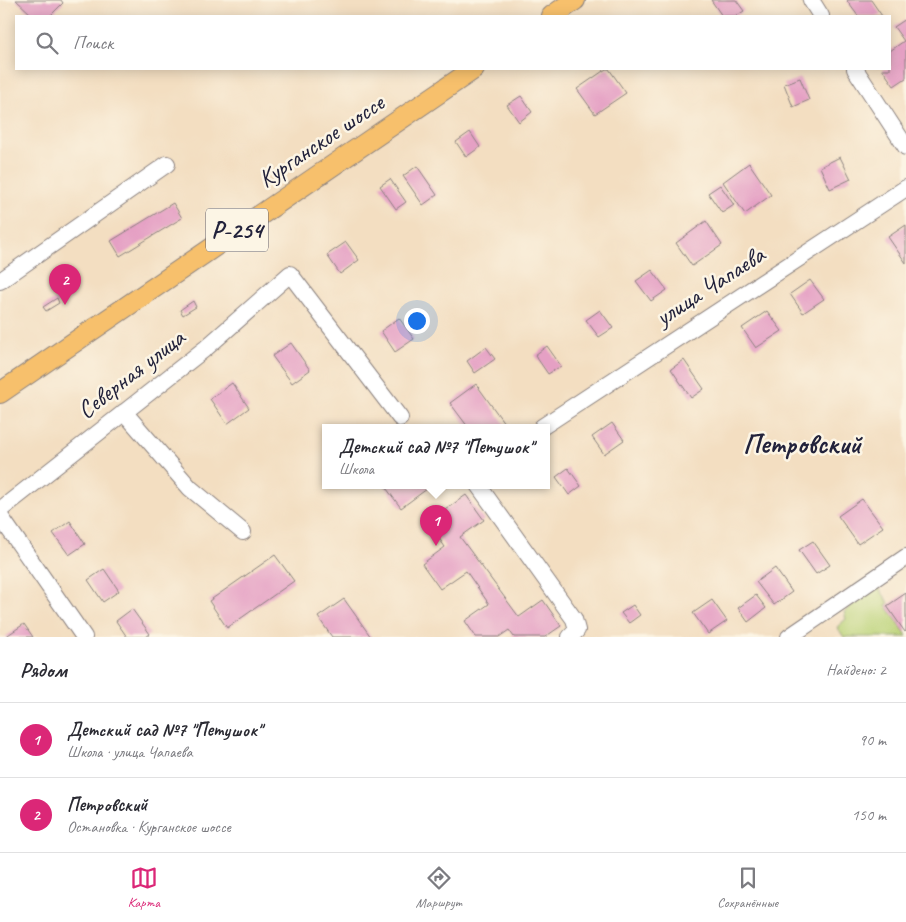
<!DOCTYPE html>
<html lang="ru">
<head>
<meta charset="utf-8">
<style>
	body { margin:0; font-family:Caveat,sans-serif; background:#f2f2f3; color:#2b2b33 }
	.you { position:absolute; left:416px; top:320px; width:18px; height:18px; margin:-12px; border:4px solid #fff; border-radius:50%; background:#1a73e8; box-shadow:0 0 0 8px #1a73e833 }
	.badge { display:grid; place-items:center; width:32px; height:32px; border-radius:50%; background:#db2777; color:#fff; font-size:16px; font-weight:700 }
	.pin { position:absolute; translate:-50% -41px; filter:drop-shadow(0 1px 2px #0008) }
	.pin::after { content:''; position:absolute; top:26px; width:18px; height:15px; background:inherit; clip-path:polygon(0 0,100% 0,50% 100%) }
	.popup { position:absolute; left:322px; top:424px; width:228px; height:65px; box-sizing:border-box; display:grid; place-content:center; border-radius:0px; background:#fff; filter:drop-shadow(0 1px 4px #0005); font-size:16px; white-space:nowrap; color:#7c7c81 }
	.popup b { font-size:19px; color:#2b2b33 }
	.popup::after { content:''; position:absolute; left:50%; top:100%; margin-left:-10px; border:10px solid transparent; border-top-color:#fff }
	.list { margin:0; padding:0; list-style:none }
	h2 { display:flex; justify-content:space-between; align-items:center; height:65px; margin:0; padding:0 20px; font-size:21px }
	h2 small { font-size:16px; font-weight:400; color:#7c7c81 }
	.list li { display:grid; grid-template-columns:32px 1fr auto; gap:15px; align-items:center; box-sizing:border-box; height:75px; padding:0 20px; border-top:1px solid #e1e1e2 }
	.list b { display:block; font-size:19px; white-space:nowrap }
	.list p { margin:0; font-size:16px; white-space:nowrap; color:#7c7c81 }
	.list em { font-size:16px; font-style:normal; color:#7c7c81 }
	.icon { flex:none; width:28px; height:28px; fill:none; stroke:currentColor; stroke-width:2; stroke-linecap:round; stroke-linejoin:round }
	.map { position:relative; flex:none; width:906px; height:637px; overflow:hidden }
	.search { position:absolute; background:#fff; box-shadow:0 2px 12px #0003; left:15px; right:15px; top:15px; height:55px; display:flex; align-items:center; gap:12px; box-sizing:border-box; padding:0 18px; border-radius:0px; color:#7c7c81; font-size:19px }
	.sheet { height:215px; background:#fff }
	nav { display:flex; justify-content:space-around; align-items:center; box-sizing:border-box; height:70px; border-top:1px solid #e1e1e2; background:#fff; font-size:14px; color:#7c7c81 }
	nav a { display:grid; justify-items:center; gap:2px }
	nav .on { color:#db2777 }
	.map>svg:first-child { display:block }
</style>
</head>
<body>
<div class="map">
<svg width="906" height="637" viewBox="0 0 906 637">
	<rect width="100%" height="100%" fill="#fcf5e5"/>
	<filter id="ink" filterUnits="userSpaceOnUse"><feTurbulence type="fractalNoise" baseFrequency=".02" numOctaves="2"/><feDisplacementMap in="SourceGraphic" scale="10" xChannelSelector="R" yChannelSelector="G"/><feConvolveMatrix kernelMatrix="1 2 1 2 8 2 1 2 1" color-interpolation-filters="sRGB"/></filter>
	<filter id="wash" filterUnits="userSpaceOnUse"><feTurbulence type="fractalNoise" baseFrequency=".0096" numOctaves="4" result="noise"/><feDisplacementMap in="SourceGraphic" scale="20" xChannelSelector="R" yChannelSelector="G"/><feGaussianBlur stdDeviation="1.12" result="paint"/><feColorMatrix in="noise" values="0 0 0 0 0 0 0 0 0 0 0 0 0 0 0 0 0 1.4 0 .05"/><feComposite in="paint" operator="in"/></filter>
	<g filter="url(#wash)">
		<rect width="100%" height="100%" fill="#f3dec1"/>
		<path fill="#bbd378" stroke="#6e7a5a" d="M877,585L889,603L886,605L906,634V637H844L837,627L846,619L844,612Z"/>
		<g id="blocks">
			<path fill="#e5a0c4" d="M16,0H61L63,3L50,16H33Z
				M711,0H736L744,11L736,16H722Z
				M848,0H871L882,16H858L847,1Z
				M906,19V78L894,86L882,69H890V51L904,41L894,27Z
				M606,69H609L626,93L595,114L577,89Z
				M800,78L809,100L793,107L784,84Z
				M521,96L532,112L519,122L507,105Z
				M470,132L480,147L466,157L456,142Z
				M840,157L851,179L830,189L820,167Z
				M749,163L771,195L745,214L723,182Z
				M417,166L437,195L423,205L403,176Z
				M390,179L406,202L396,209L380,186Z
				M720,185L734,205L722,213L708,193Z
				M173,203L182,218L120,256L111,241Z
				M706,221L722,245L692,266L676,243Z
				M906,225V263L888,237Z
				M346,242L359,260L340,274L327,255Z
				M652,270L667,290L651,301L636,281Z
				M810,280L824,299L803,313L790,294Z
				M57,298L59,303L46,311L43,307Z
				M193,301L196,307L183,315L180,310Z
				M600,310L613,328L599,337L586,320Z
				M767,311L782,331L756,348L742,328Z
				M399,318L414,339L395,352L381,331Z
				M291,343L310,370L292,383L272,356Z
				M547,346L561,366L548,374L535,355Z
				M486,347L495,359L475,373L467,361Z
				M684,360L704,389L691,398L671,369Z
				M232,383L249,408L227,424L210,399Z
				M476,384L507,427H468L450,403Z
				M612,423L624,440L604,454L592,437Z
				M568,468L581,486L569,495L556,477Z
				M384,485H430L431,486L401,508Z
				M466,495L484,520L460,537L519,617L543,600L561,626L545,637H514L509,630L499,637H476L465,621L489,604L466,571L440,589L422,564L445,547L428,522Z
				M862,499L883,527L858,544L838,516Z
				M70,521L85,544L69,555L53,533Z
				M813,541L830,565L816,574L799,550Z
				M275,555L294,581L227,628L209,601Z
				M775,568L792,592L774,605L756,582Z
				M104,569L119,591L103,602L88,580Z
				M906,593V631L905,632L887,606Z
				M756,595L766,608L748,622L738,608Z
				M344,599L371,637H332L318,617Z
				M712,600L727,621L708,634L693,613Z
				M633,605L640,615L629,623L621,613Z
				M132,609L150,634L146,637H127L116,621Z
				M24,624L33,637H5Z"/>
		</g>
	</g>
	<g filter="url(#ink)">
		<use href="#blocks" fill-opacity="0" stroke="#8a807e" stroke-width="1"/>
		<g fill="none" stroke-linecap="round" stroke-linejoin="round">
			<defs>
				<path id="minor" d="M811,0L821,16
					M855,69L906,147
					M0,281L167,164
					M124,412L190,488L243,532
					M542,427L906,188
					M478,485L574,619L577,630L570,637
					M0,510L206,348L290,274L400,418
					M0,516L84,637
					M789,637L906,557"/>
				<path id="major" d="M552,16L575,0
					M0,393L474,69"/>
			</defs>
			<use href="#minor" stroke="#8a807e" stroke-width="18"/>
			<use href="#major" stroke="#8a807e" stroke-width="22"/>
			<use href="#minor" stroke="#fff" stroke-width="16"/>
			<use href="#major" stroke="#f7c06c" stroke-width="20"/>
		</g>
	</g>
	<g text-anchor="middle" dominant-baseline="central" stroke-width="5" stroke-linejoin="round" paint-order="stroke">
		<rect fill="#fcf5e5" stroke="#63616e" stroke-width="1" x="206" y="208.5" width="62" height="43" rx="4"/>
		<g font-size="24" font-weight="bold" fill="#22223b">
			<text x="237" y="230">Р-254</text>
		</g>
		<g font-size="25" fill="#22223b" stroke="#fcf5e5">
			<text transform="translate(321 141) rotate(-34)">Курганское шоссе</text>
			<text transform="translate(710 286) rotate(-33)">улица Чапаева</text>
			<text transform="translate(131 374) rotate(-38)">Северная улица</text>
		</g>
		<g font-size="28" font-weight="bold" fill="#22223b" stroke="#fcf5e5">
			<text x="802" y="443">Петровский</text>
		</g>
	</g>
</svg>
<div class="you"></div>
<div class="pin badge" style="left:436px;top:546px">1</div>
<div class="popup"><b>Детский сад №7 &quot;Петушок&quot;</b>Школа</div>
<div class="pin badge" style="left:65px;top:305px">2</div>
<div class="search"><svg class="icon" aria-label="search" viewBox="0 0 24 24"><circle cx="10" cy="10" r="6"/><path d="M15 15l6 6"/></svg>Поиск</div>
</div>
<section class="sheet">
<h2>Рядом<small>Найдено: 2</small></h2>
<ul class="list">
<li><span class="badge">1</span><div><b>Детский сад №7 &quot;Петушок&quot;</b><p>Школа · улица Чапаева</p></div><em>90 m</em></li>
<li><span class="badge">2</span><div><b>Петровский</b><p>Остановка · Курганское шоссе</p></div><em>150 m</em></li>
</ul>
</section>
<nav>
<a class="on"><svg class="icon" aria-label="map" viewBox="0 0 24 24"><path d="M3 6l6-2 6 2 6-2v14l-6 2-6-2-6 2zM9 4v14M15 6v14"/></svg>Карта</a>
<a><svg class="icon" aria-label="directions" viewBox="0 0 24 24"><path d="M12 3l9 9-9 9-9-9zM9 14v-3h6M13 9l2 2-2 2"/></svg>Маршрут</a>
<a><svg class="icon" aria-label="saved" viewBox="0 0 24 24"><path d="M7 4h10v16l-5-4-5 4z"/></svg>Сохранённые</a>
</nav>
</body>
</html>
